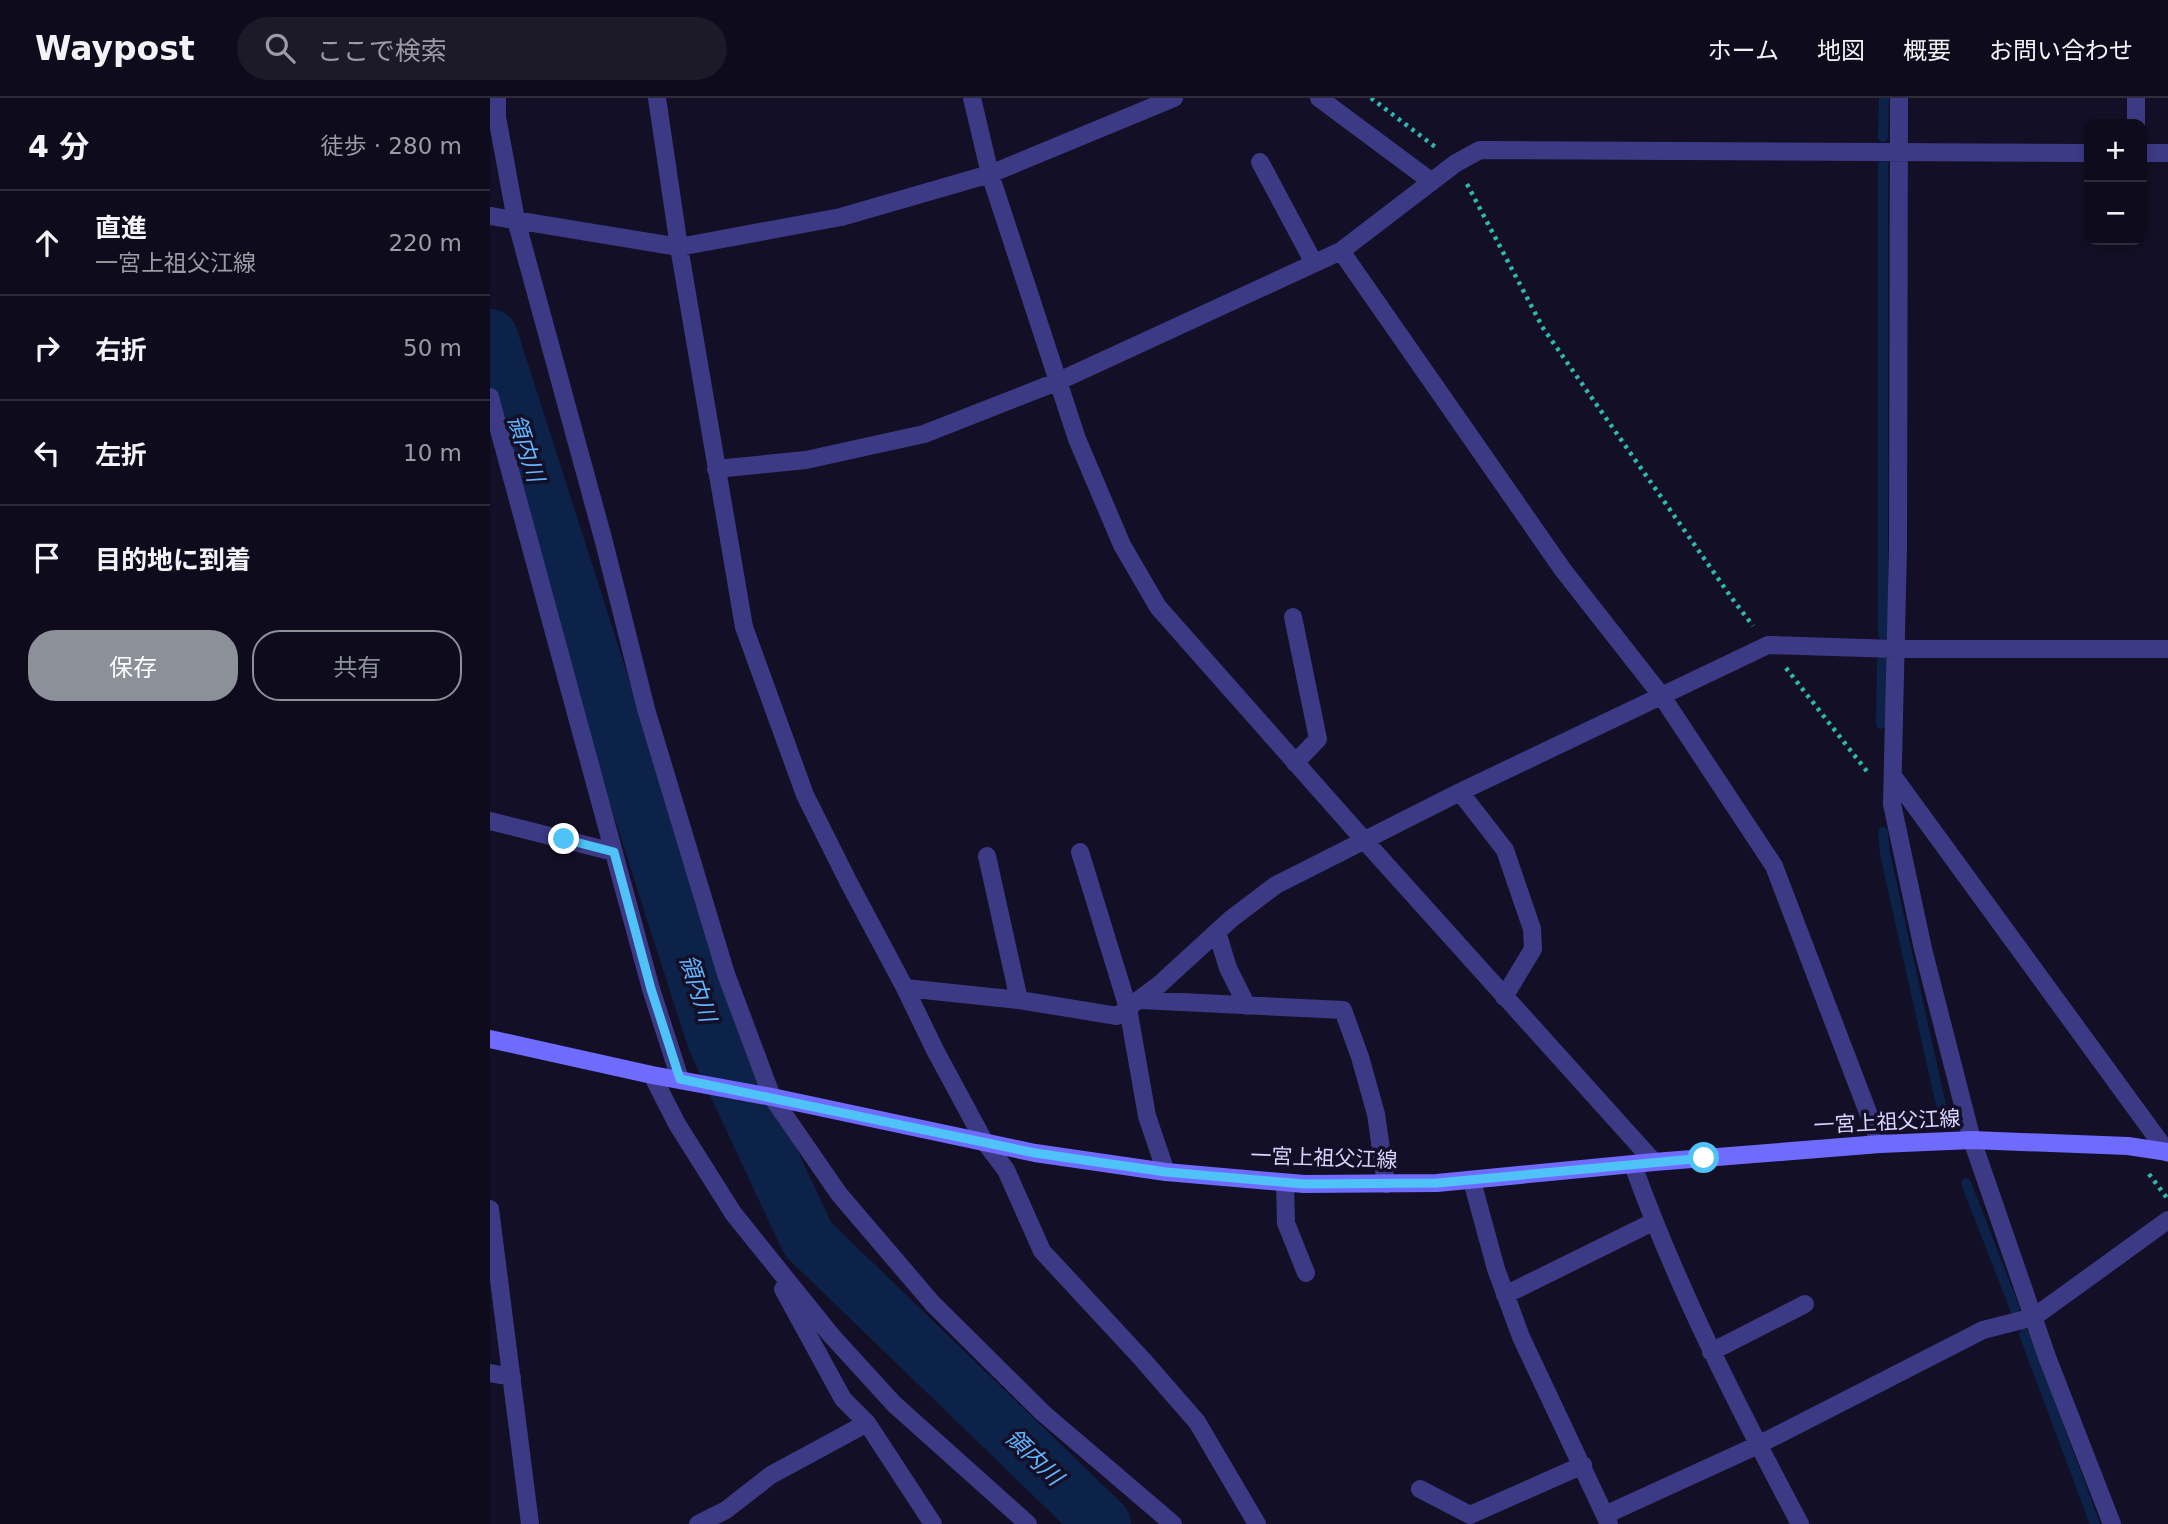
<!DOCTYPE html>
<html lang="ja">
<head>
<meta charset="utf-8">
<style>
	body { margin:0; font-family:"DejaVu Sans","Noto Sans JP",sans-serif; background:#1c1929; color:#f1f3f6 }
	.controls { position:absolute; right:21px; top:21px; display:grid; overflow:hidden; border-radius:14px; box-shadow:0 4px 10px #0003 }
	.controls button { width:63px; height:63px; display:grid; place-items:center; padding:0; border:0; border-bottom:2px solid #2e2b3b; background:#0e0b1c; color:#f1f3f6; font:35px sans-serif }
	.stop { position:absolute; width:21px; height:21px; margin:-16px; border:5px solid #4fc3f7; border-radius:50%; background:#fff }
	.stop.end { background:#4fc3f7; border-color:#fff; box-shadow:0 2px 7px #0008 }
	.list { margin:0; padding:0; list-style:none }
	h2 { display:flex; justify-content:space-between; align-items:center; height:91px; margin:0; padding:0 28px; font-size:30px }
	h2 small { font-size:23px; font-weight:400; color:#9b9ba3 }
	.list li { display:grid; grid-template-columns:46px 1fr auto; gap:21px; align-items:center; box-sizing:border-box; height:105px; padding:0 28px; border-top:2px solid #2e2b3b }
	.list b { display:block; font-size:26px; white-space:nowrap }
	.list p { margin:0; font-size:23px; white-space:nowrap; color:#9b9ba3 }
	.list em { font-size:23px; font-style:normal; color:#9b9ba3 }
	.actions { display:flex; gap:14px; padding:21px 28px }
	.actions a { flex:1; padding:16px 0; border:2px solid #8c9099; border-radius:28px; text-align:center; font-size:24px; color:#8c9099 }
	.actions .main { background:#8c9099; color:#fff }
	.icon { flex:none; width:38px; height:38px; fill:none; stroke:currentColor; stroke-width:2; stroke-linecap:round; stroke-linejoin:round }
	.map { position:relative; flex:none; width:1678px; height:1426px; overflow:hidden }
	header { display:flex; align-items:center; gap:42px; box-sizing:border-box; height:98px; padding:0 35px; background:#0e0b1c; border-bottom:2px solid #2e2b3b }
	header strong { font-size:33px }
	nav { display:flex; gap:38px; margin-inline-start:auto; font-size:24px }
	.search { width:490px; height:63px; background:#1c1929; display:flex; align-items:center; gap:18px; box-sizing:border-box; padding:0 24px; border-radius:38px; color:#9b9ba3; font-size:26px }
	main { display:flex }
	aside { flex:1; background:#0e0b1c }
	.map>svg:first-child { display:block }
</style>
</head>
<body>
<header>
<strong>Waypost</strong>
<div class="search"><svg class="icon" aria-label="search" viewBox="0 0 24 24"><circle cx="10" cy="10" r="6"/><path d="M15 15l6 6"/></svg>ここで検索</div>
<nav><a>ホーム</a><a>地図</a><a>概要</a><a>お問い合わせ</a></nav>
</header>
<main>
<aside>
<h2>4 分<small>徒歩 · 280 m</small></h2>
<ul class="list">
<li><svg class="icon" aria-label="ahead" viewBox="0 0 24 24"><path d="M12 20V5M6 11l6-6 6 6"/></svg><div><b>直進</b><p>一宮上祖父江線</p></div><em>220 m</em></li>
<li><svg class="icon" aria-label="right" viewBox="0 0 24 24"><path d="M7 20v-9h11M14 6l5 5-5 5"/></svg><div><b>右折</b></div><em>50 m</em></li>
<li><svg class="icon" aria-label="left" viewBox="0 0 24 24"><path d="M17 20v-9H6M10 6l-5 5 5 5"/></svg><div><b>左折</b></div><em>10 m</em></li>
<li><svg class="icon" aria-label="arrive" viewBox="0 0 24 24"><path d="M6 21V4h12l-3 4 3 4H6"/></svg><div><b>目的地に到着</b></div></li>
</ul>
<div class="actions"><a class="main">保存</a><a>共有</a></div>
</aside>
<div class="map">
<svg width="1678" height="1426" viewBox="0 0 1678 1426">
	<rect width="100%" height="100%" fill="#130f26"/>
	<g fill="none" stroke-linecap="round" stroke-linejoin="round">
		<path stroke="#0c2248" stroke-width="10" d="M1393,39L1394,0
			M1393,537V66
			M1391,626L1392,563
			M1393,734L1395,756L1451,1007
			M1476,1085L1525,1211
			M1534,1236L1605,1426"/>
		<path stroke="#0c2248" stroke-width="56" d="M0,239L225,942L318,1141L613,1426"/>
		<path stroke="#2fb8b0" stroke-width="4.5" stroke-dasharray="3.5 5" stroke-linecap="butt" d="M881,0L948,51
			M977,86L1053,230L1241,499L1263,528
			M1296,570L1379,676
			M1659,1076L1677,1100"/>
		<path stroke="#3d3a85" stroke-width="18" d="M7,0V19L26,122L114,444L156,611L236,876L282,999L349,1096L443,1206L553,1315L683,1426
			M167,0L189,149L254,529L315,697L359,785L415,890L445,952L494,1043L516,1072L552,1153L653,1262L707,1324L767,1426
			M482,0L500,76L587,341L632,447L668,509L874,742L1164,1064
			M829,0L942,84
			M1409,0L1408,449L1402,706L1433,851L1482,1042L1557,1259L1622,1426
			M1646,26V0
			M1652,55H1678
			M770,64L824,165
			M0,118L189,149L351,119L500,76L684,0
			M851,153L1073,472L1171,597L1284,768L1390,1046
			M0,299L161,891L190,981
			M226,371L316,362L434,336L569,283L851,153L966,65L990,52L1599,55
			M803,519L828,641L805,665
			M1403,678L1678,1055
			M970,694L1015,752L1042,831L1043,851L1014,899
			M0,723L124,754
			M590,754L638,910L657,1018L676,1074
			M497,758L529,902
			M727,834L738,870L757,908
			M415,890L529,902L627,918L670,886L741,821L786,787L970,694L1278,547L1406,551H1678
			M651,902L853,912L870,959L886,1016L896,1086
			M162,977L187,1026L243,1115L341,1237L404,1306L538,1426
			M1143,1067C1188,1192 1248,1309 1310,1426
			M982,1083L1006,1171L1031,1239L1119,1426
			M795,1085L796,1125L816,1175
			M0,1111L40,1426
			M293,1191L353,1301L377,1325L443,1426
			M1015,1197L1163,1124
			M1221,1254L1315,1206
			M0,1275L22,1279
			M930,1391L980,1417L1093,1367
			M1115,1417L1268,1347L1493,1232L1544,1219L1678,1122
			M208,1426L236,1412L281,1377L377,1325"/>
		<path stroke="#6f6bff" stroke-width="18" d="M0,941L162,977L282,999L545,1055L676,1074L814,1086L947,1085L1164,1064L1390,1046L1482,1042L1638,1048L1678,1054"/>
	</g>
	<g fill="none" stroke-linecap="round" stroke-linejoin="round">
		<path stroke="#4fc3f7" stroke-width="9" d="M74,741L124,754L161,891L190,981L545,1055L676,1074L814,1086L947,1085L1214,1060"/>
	</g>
	<g text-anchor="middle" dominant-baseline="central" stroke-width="7" stroke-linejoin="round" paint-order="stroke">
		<g font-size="21" fill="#d9d4ff" stroke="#130f26">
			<text transform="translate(1397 1024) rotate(-3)">一宮上祖父江線</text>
			<text transform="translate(834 1060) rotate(2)">一宮上祖父江線</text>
		</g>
		<g font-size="23" font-style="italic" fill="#62b6ff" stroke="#130f26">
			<text transform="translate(36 350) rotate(72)">領内川</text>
			<text transform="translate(208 890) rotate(72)">領内川</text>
			<text transform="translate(544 1359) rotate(44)">領内川</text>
		</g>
	</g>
</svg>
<div class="controls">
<button>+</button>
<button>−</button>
</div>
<div class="stop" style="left:1214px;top:1060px"></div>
<div class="stop end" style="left:74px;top:741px"></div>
</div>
</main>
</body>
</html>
